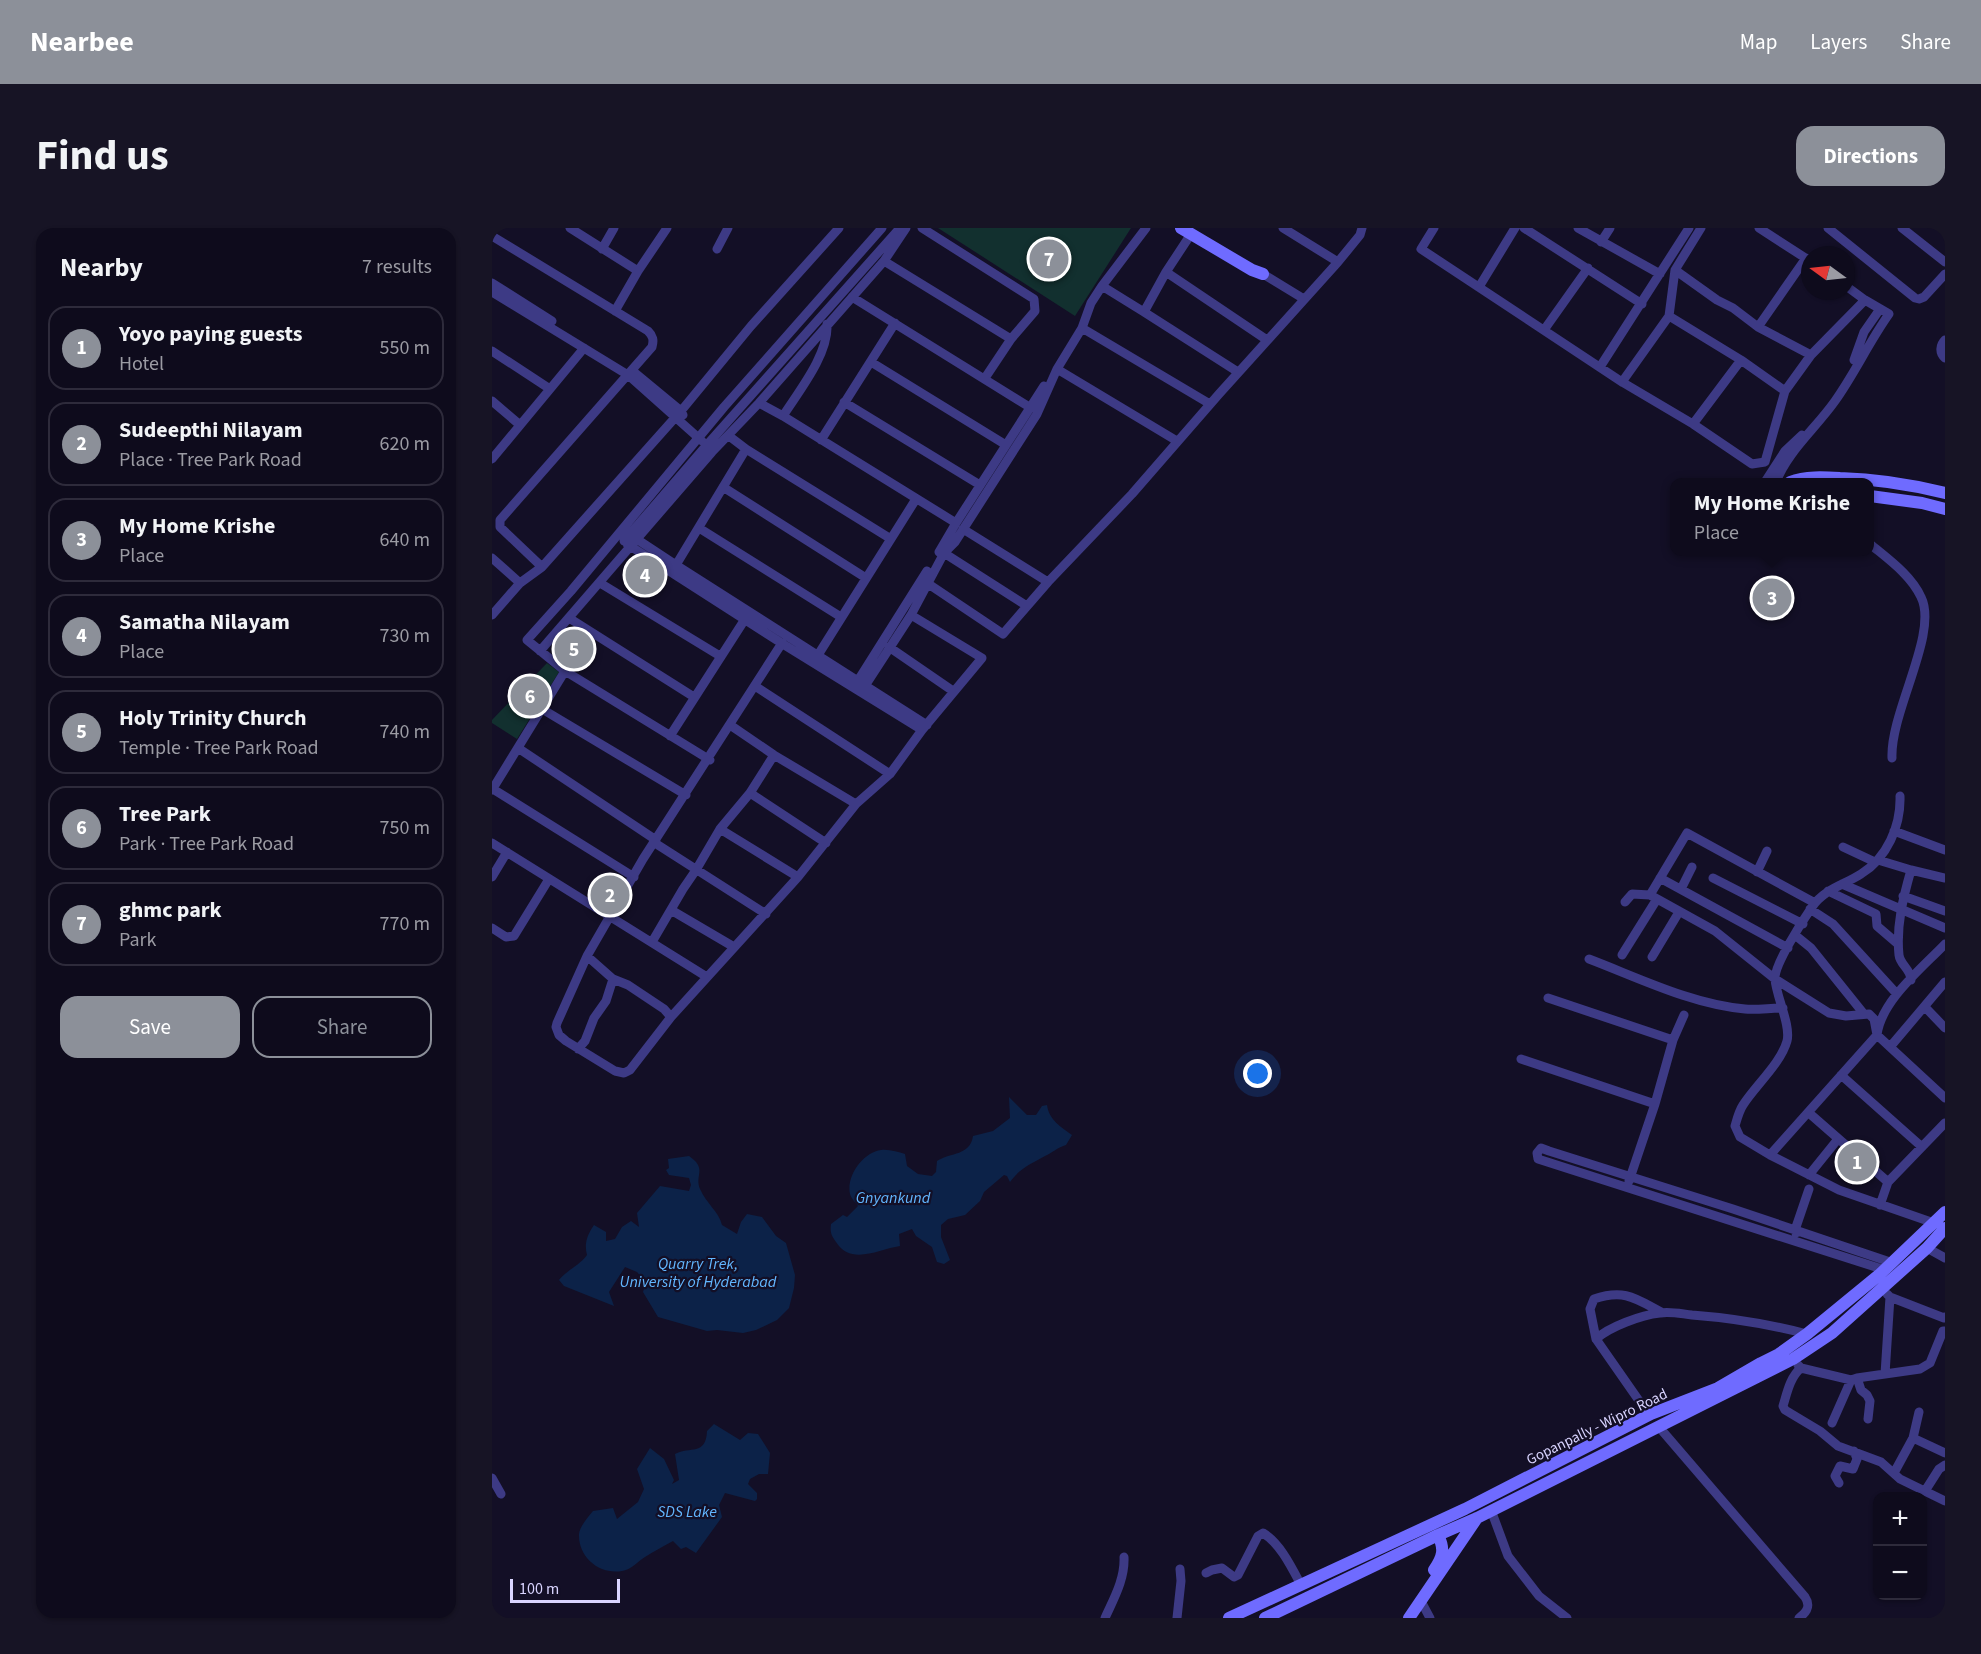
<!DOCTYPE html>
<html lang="en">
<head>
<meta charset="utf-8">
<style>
	body { margin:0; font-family:"Source Sans 3",sans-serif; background:#171425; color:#f1f3f6 }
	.controls { position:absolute; right:18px; bottom:18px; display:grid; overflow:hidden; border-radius:12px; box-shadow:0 2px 4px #0004 }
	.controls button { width:54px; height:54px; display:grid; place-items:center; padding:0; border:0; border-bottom:2px solid #2e2b3b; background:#0e0b1c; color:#f1f3f6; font:30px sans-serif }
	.compass { position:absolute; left:1309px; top:18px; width:54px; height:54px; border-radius:50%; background:#0e0b1c; box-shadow:0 2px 4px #0004; rotate:285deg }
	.scale { position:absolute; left:18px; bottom:15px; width:110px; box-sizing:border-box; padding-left:6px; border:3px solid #d9d4ff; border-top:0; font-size:16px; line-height:21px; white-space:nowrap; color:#d9d4ff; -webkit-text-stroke:4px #130f26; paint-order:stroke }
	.you { position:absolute; left:766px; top:846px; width:21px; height:21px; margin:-15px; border:4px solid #fff; border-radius:50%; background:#1a73e8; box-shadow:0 0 0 9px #1a73e833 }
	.badge { display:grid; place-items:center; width:39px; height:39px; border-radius:50%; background:#8c9099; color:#fff; font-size:20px; font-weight:700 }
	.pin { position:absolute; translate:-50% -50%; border:3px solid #fff; box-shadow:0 2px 6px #0006 }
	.popup { position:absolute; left:1178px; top:250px; width:204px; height:78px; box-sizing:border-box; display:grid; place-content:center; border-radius:12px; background:#0e0b1c; filter:drop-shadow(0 2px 4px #0005); font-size:20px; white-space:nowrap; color:#9b9ba3 }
	.popup b { font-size:22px; color:#f1f3f6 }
	.popup::after { content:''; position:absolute; left:50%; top:100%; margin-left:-12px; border:12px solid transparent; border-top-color:#0e0b1c }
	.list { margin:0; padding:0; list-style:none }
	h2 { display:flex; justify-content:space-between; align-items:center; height:78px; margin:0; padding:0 24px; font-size:26px }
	h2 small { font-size:20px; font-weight:400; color:#9b9ba3 }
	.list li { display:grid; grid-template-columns:39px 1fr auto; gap:18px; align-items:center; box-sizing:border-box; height:84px; margin:0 12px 12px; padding:0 12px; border:2px solid #2e2b3b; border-radius:18px }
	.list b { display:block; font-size:22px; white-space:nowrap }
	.list p { margin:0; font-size:20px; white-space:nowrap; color:#9b9ba3 }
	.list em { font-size:20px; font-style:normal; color:#9b9ba3 }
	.actions { display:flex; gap:12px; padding:18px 24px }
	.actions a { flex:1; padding:14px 0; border:2px solid #8c9099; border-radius:18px; text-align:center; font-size:21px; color:#8c9099 }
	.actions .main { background:#8c9099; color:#fff }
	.map { position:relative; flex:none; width:1453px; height:1390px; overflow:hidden; border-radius:18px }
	header { display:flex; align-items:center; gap:36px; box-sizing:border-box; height:84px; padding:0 30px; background:#8c9099; color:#fff }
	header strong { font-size:28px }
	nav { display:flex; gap:33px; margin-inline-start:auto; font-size:21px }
	.intro { display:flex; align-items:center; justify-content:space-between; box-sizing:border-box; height:144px; padding:0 36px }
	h1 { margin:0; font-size:42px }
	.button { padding:15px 27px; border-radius:18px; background:#8c9099; color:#fff; font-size:21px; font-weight:700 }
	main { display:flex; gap:36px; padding:0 36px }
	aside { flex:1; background:#0e0b1c; border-radius:18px; box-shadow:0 2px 4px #0004 }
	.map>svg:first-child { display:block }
</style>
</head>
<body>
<header>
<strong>Nearbee</strong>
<nav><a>Map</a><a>Layers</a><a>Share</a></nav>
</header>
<div class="intro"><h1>Find us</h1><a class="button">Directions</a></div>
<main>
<aside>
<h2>Nearby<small>7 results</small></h2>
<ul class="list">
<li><span class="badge">1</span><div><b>Yoyo paying guests</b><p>Hotel</p></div><em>550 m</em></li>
<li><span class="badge">2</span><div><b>Sudeepthi Nilayam</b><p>Place · Tree Park Road</p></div><em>620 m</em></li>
<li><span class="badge">3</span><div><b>My Home Krishe</b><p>Place</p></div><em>640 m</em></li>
<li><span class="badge">4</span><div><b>Samatha Nilayam</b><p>Place</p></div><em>730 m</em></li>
<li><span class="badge">5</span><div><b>Holy Trinity Church</b><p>Temple · Tree Park Road</p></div><em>740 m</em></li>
<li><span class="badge">6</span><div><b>Tree Park</b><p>Park · Tree Park Road</p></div><em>750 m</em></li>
<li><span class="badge">7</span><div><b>ghmc park</b><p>Park</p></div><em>770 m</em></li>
</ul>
<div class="actions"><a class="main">Save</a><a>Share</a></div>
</aside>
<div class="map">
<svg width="1453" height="1390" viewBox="0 0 1453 1390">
	<rect width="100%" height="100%" fill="#130f26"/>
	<path fill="#12302f" d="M446,0H639L583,88Z
		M55,435L67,444L25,511L0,495V492Z"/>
	<path fill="#0c2248" d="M517,869L535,887H544L550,878L555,877C557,892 569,899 580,907L574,917C564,920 562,924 553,928C539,936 528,940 518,954L515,948L512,947L492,964L488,973L473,987L456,991L449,997V1009L458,1032L452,1036L445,1034L440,1019L424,1008L420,1001L407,1006L408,1018C387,1021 359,1038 344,1014C339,1007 338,1004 339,996L351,987L355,989L366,978C364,975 359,970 358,966C354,947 372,924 389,922C397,921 406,924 413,926L415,938L426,946L440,948L444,944L445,933C459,924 478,928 481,908L501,903L518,890Z
		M197,928C216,941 202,947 208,961C214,975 227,984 230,997L245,1006L249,994L255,986L270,989L284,1008L294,1015L303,1047L302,1060L297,1080L285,1092L264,1102L251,1105L225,1102L215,1103L166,1089L151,1064L154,1054L145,1044L133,1039L117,1064L122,1078L72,1058L67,1052C76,1041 87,1038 95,1027C92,1016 95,1007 102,997L114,1004V1013L123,1011L130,999L139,993L147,999L145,985L168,958L197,963L199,957L197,950L177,947L174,942L177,940L176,931Z
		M222,1196L248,1212L256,1205L266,1206L278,1225L276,1246H267L258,1251L256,1256L265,1265V1271L263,1273L233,1265L227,1277L230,1289L204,1325L194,1319L189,1321L181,1313C172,1318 162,1323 153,1329C146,1333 139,1342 130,1343C107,1347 86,1329 87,1306C88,1298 96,1289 101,1283L121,1280L125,1291L146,1274L152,1261L145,1241L158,1220L172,1231L182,1252L180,1256L187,1252L183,1226C198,1218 214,1228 215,1203Z"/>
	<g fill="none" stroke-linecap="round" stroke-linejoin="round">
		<path stroke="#3d3a85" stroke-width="9" d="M78,0L146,43
			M430,0L542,71L543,83L519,111L493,150
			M791,0L846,34
			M942,0L929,21L1130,154L1201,196L1260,236L1273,234L1293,163L1319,127L1373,72L1354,58
			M1032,0L1150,76
			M1086,0L1168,46
			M1267,0L1318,33
			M1336,0L1423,70L1427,71L1432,69L1453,46
			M1410,0L1453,34
			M699,6L674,44L652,84L746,144
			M0,8L156,103C161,108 162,112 160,119L8,292V299L50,339
			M1109,14L1118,0
			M110,21L122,0
			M225,21L236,0
			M392,33L519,111
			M1183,42L1225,72L1241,80L1266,99L1319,127
			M674,44L775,112
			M771,46L812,71
			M0,55L60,93
			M610,58L652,84
			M987,59L1023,0
			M0,64L136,147L210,213
			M360,69L539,180
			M123,83L146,43L175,0
			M1177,88L1249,132L1293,163
			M1266,99L1314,30
			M590,100L718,176
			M1052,102L1096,40
			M1453,112C1448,117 1447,125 1453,130
			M0,123L58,161
			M1362,132L1372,104L1388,81
			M379,134L514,217
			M1108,139L1197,0
			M565,141L685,213
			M143,145L189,183L191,187
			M1130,154L1177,88L1183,42L1209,0
			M0,173L28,197
			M352,174L488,257
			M267,175L291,188L464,295
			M291,188C307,163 337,126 335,96
			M1201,196L1249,132
			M237,208L254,221
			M329,212L403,95
			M0,231L92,120
			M1273,254L1293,223L1310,207
			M1284,254C1296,223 1324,200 1343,173C1363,145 1377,114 1397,86L1373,72
			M231,259L374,350
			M207,300L349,389
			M471,301L556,354
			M140,308L184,337L435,497
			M132,313L214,218L408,0
			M135,316L294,418L430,502
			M1378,316C1396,331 1419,347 1429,369C1447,405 1398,484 1400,530
			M447,324L464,295L552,158
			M452,325L535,378
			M0,330L28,355L50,339L189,183L259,98L347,0
			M184,337L254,221L399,311
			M108,355L228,428
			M435,355L511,406L556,354L640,266L727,166L846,34L868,7L870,0
			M0,387L28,355
			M77,390L202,469
			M290,415L151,631L95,728L65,795L64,799L67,807L74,813L123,843L132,845L138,842L179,789L306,649L364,576L398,546L430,502L490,430L419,387
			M397,419L461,463
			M48,423L220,224L267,175L392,33L414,0
			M326,427L424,271
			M362,459L435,343
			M266,460L398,546
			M369,464L419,387L452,325L463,314L545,186L565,141L590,100L599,75L610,58L654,0
			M50,481L194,567
			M241,499L282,527L364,576
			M178,508L255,388
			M26,520L164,612
			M218,532L73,443L35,412L79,363L232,179L390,0
			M1,561L142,649
			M0,562L73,443
			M258,565L334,615
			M1408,568C1409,598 1395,630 1369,646C1352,657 1332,661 1320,679C1311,692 1282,737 1283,751C1284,768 1299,797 1295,813C1289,835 1264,857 1251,877C1247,883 1245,891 1243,898L1248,909L1278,927L1347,962L1442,995
			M228,601L306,649
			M1402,603L1453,622
			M0,615L215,749
			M166,617L274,686
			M1351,619L1383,634
			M1386,632L1419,642C1411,670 1404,698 1407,727C1408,737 1419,741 1419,752
			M1419,642L1453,650
			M1265,644L1275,623
			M0,649L15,624
			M1168,650L1296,720
			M1221,650L1311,696
			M1350,656L1453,700
			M1189,661L1200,639
			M1336,663L1384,686L1385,698L1406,716
			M1158,667L1195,605L1323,675
			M1411,668L1453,683
			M1133,674L1140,666L1158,667L1223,703L1283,751L1337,785L1354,788L1377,786L1382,791L1385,807L1453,870
			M1318,681L1341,696L1404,765
			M179,682L242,719
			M0,700L14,709L22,708L57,651
			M1303,707L1319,720L1372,786
			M160,714L191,661L204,642L228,601L258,565L282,527
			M1130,727L1165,671
			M95,728L121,751L136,757L172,781L179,789
			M1160,729L1187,684
			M1097,731C1147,750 1199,776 1253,781C1265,782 1278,780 1291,780
			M1056,770L1181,812
			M1433,779L1453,800
			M1398,819L1453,754
			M86,821L93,813L102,790L114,773L121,751
			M1029,831L1163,876
			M1349,847L1430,919
			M1317,885L1396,954
			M1278,927L1385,807C1389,773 1430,740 1453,716
			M1317,947L1346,911
			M1137,953L1163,876L1181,812L1192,787
			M1388,977L1396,954L1453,895
			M1304,1005L1303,1002L1317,961
			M1435,1020L1453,1030
			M1393,1042L1046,931L1045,925L1049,920L1057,923L1241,981L1401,1035
			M1395,1066L1398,1069L1452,1090L1453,1089
			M1104,1111L1098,1081L1102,1071C1132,1061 1143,1070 1169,1084
			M1306,1137L1309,1140L1359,1152L1365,1150L1428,1141L1438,1135L1451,1103H1453
			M1309,1140C1298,1149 1295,1165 1291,1178L1293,1182L1328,1203L1346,1218L1389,1234L1408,1251L1453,1273
			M1393,1146L1398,1069
			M1365,1150L1369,1162L1375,1167L1378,1173L1376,1191
			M1157,1187L1104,1111C1117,1099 1149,1087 1168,1085C1178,1083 1190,1086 1200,1087C1239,1090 1277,1096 1315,1106
			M1340,1195L1359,1152
			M1167,1199L1313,1369C1319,1378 1315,1384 1307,1390
			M1421,1210L1453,1225
			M1402,1245L1421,1210L1427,1184
			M0,1250L9,1266
			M1347,1255L1343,1248L1348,1238L1361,1241L1365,1231L1362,1223
			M1433,1263L1447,1241L1453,1237
			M999,1282L1016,1328L1047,1368L1075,1390
			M714,1345L720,1342L730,1340L742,1349L746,1347L766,1308L771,1305C788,1315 800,1340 809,1357
			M929,1373L938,1390
			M613,1390C622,1370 633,1351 632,1329
			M685,1390L689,1353L688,1341"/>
		<path stroke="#6f6bff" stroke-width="12" d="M689,0L760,42L771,46
			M1298,254C1314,248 1331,249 1348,250C1385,251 1417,256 1453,265
			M1378,268L1430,275L1453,281
			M942,1342C951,1329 953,1321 946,1307
			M737,1390L973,1281L1159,1186L1226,1160L1269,1135L1287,1126L1315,1106L1387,1047L1453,984
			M773,1390L946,1307L985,1290L1301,1131L1340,1105L1435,1020L1453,1000
			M917,1390L985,1290"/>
	</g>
	<g text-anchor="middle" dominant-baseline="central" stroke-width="4.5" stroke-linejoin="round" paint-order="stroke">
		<g font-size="15" fill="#d9d4ff" stroke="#130f26">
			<text transform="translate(1105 1199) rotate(-26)">Gopanpally - Wipro Road</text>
		</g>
		<g font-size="16" font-style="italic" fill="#62b6ff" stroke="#130f26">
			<text x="401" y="970">Gnyankund</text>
			<text x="206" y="1036">Quarry Trek,<tspan x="206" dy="18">University of Hyderabad</tspan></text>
			<text x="195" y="1284">SDS Lake</text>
		</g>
	</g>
</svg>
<div class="controls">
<button>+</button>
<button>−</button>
</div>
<svg class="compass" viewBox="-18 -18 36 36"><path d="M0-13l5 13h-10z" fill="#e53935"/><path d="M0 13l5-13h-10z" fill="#9b9ba3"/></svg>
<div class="scale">100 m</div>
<div class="you"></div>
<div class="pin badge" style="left:1365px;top:934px">1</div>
<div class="pin badge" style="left:118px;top:667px">2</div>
<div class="pin badge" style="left:1280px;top:370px">3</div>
<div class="popup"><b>My Home Krishe</b>Place</div>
<div class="pin badge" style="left:153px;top:347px">4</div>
<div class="pin badge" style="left:82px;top:421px">5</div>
<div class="pin badge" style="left:38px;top:468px">6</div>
<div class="pin badge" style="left:557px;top:31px">7</div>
</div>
</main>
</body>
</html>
